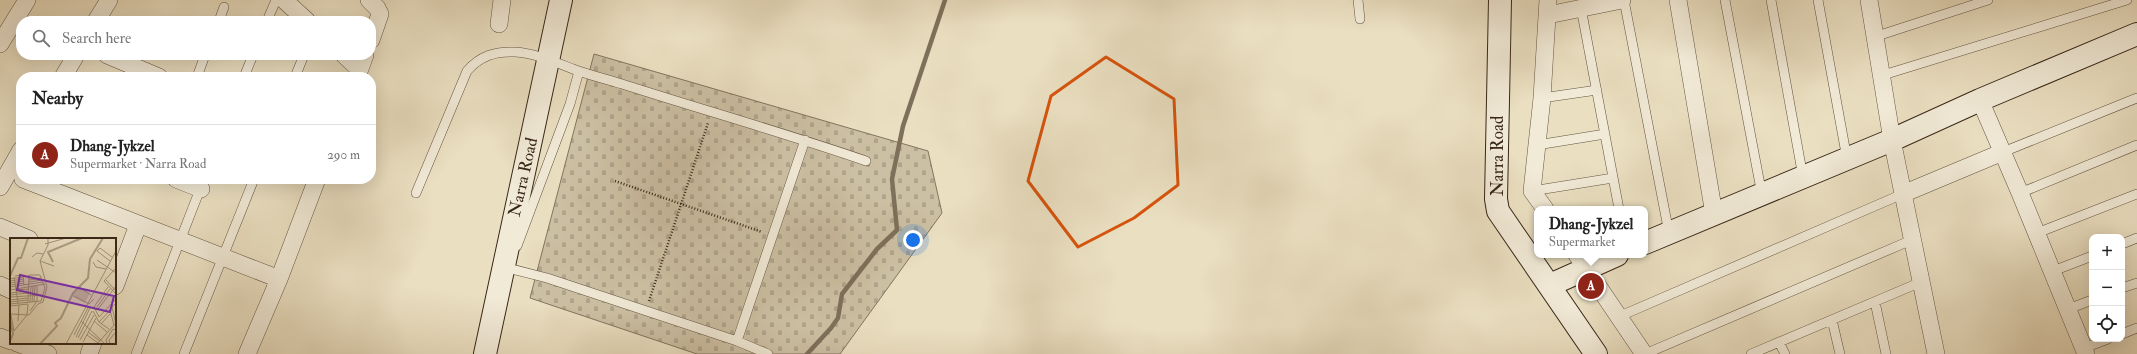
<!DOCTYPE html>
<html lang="en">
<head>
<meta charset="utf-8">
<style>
	body { margin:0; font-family:"IM FELL Double Pica",serif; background:#f2f2f2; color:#222 }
	.controls { position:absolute; right:12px; bottom:12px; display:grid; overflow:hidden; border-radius:8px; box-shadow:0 4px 16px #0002 }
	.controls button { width:36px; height:36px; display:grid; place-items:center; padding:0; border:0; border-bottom:1px solid #e0e0e0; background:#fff; color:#222; font:20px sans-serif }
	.you { position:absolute; left:913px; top:240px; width:14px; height:14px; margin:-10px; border:3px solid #fff; border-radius:50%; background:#1a73e8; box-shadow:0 0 0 6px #1a73e833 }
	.badge { display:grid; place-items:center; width:26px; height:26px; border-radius:50%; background:#8f2418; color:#fff; font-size:13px; font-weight:700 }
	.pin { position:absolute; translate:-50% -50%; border:2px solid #fff; box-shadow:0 1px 4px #0006 }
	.popup { position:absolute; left:1534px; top:206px; width:114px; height:52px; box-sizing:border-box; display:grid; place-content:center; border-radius:8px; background:#fff; filter:drop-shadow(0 1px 3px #0005); font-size:13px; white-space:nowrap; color:#767676 }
	.popup b { font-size:15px; color:#222 }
	.popup::after { content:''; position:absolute; left:50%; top:100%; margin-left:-8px; border:8px solid transparent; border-top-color:#fff }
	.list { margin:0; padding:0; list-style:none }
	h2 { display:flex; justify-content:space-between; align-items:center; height:52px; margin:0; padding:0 16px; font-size:17px }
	h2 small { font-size:13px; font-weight:400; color:#767676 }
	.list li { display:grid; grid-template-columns:26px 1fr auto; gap:12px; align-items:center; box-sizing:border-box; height:60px; padding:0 16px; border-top:1px solid #e0e0e0 }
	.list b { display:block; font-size:15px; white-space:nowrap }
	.list p { margin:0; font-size:13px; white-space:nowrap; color:#767676 }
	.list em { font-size:13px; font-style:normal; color:#767676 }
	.icon { flex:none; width:22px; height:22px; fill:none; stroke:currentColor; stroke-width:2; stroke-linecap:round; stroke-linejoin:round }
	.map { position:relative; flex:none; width:2137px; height:354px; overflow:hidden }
	.search { position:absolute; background:#fff; box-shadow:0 4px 16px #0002; left:16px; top:16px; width:360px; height:44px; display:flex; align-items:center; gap:10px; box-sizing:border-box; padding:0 14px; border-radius:16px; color:#767676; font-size:15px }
	.panel { position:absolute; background:#fff; box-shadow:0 4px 16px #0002; left:16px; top:72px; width:360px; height:112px; border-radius:16px }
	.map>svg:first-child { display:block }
</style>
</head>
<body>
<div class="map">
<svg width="2137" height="354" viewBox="0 0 2137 354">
	<defs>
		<pattern id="cemetery-stones" width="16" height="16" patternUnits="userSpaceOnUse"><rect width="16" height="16" fill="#ccc0a4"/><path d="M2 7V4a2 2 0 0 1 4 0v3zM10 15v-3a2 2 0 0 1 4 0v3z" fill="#b0a58c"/></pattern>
	</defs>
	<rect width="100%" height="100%" fill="#eadfc1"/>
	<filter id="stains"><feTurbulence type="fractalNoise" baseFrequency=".005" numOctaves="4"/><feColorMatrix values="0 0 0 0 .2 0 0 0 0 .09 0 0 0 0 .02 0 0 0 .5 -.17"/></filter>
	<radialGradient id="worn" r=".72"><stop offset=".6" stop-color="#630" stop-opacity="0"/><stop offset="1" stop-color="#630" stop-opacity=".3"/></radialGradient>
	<path fill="url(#cemetery-stones)" stroke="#82745e" d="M594,54L928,151L942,213L840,354H697L530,298Z"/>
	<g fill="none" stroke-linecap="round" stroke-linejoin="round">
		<path stroke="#7e705b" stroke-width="4.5" d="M807,354L831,328L838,318L842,294L877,249L897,230L892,179L903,126L945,0"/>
		<defs>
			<path id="lane" d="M1358,0L1360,19
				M1624,0L1669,233
				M1725,0L1762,195
				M1771,0L1803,177
				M1818,0L1847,159
				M1581,8L1619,209
				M219,21L224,7
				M267,21L276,0
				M1874,37L1988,0
				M1880,76L2127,0
				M197,77L205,55
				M244,77L253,55
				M295,77L304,55
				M1542,98L1597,90
				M1537,145L1605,134
				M2003,152L2137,98
				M1532,191L1613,178
				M416,193L467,71C480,56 495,51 515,52C534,53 555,62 573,69C589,75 606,79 622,84C703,110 785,133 866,161
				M2020,193L2137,145
				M2037,233L2137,194
				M2122,244L2137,238
				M517,246L570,104L579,71
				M504,267L547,278L737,341L768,354
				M2053,271L2092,256
				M2122,288L2137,283
				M1875,302L1886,354
				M2068,309L2092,300
				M1618,317L1905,193
				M1832,320L1840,354
				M2122,334L2137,328
				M737,341L805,140
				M1779,342L1785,354
				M2084,348L2108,339
				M136,354L204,179
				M184,354L254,179
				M1645,354L1914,239
				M1751,354L1921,282"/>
			<path id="street" d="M284,0L307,21
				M369,0L377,8L380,14L371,40
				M1678,0L1714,214
				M1869,0L1892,140L1936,354
				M1548,15L1622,0
				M96,21L109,0
				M499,24L502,0
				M0,44L27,0
				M107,55L159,77
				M344,55L359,69
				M63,77L76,55
				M357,77L365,55
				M1980,100L2020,193L2086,354
				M23,179L279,279
				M176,179L201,189
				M0,187L21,150
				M1905,193L2003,152
				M1545,209L1532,191L1542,98L1548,0
				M0,227L29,239
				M1577,255L1644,354
				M0,285L11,290
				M115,286L138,225
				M0,337L11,341
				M17,343L48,354
				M89,354L93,343
				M247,354L279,279L317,179"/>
			<path id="secondary" d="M1500,0L1496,199L1498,211L1596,354
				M1645,243L1892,140L1980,100L2137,34
				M1550,285L1617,255
				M485,354L561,0"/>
		</defs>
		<use href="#lane" stroke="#645542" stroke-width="10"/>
		<use href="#street" stroke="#645542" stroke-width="18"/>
		<use href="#secondary" stroke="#382718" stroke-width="24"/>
		<path stroke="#382718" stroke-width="2.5" stroke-dasharray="1 2" stroke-linecap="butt" d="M615,181L762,232
			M649,301L708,123"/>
		<use href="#lane" stroke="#f1ead7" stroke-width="9"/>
		<use href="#street" stroke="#f1ead7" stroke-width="17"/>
		<use href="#secondary" stroke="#f1ead7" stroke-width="22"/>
	</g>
	<path fill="none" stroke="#d6540d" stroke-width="3" stroke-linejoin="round" d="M1106,57L1174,99L1178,185L1134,218L1078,247L1028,181L1051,96Z"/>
	<g text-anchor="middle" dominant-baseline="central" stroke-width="3" stroke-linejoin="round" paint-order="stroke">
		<g font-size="17" fill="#382718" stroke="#f1ead7">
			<text transform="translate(1497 156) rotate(-90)">Narra Road</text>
			<text transform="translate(523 177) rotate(-77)">Narra Road</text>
		</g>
	</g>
	<g transform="translate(10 238)">
		<rect width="106" height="106" fill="#eadfc1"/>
		<path d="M69,48L80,55L75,65L61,58Z" fill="#ccc0a4"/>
		<path fill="none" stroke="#ada088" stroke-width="2" d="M43,24L38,14L72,0M0,38L8,20H11L18,0M0,81L3,96L0,103M30,106L47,88L45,85L51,80L63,55L78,40L80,21L93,0"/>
		<path fill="none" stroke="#a3957d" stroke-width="1" d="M35,6L56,0M22,19L27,15L33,16M87,22L106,35M30,23L44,28M100,23L87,13L90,10L102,19M83,24L86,29L96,31M106,30L94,43L106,56M5,38L13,37L14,47M4,39L8,65M0,41L13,39M19,42L31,40M96,42L106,53M0,43L13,41M19,44L32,42M0,45L13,43M0,47L14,45M0,49L33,44M98,49L84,69L89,79L106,61M70,50L81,57M0,52L35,46M6,52L19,51M0,55L19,53M0,57L18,55M64,58L79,66L84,61M0,59L33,57M0,62L18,60M0,64L18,62M20,64L21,48M22,64L23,48M24,64L25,47M0,66L31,63L35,50L30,37H19L18,64M0,68L18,66M87,69L100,51M88,71L106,48M0,72L4,93M100,72L104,87M20,73L27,63V47M83,73L89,84L99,91M1,76L19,77L28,66L33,64L37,49L30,23L38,7V0M8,83L9,67M71,83L95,106M84,83L97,94M89,84L101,71M91,86L100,76M106,86L102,69L106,65M4,93L17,77L18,66M78,94L90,103M64,97L79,68M77,97L88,105M66,99L80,70M68,100L82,73M70,102L84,77M73,104L86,80M56,106L106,13M87,106L106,85M97,106L96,102L103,91L106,92M100,106L99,102L106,94"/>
		<path fill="#7b2cbf" fill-opacity="0.15" stroke="#7b2cbf" stroke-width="2" d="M10,37L104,58L100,74L7,52Z"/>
		<rect width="106" height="106" fill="none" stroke="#382718" stroke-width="2"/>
	</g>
	<rect width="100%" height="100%" filter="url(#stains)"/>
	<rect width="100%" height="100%" fill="url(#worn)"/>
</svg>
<div class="controls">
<button>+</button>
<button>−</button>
<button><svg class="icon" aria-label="locate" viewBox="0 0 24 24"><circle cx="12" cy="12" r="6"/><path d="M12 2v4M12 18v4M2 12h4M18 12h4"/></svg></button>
</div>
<div class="you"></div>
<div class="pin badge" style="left:1591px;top:286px">A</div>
<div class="popup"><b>Dhang-Jykzel</b>Supermarket</div>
<div class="search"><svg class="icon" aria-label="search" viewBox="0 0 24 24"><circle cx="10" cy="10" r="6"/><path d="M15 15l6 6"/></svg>Search here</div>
<section class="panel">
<h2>Nearby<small></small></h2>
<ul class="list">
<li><span class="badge">A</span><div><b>Dhang-Jykzel</b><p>Supermarket · Narra Road</p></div><em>290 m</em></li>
</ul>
</section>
</div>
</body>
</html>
